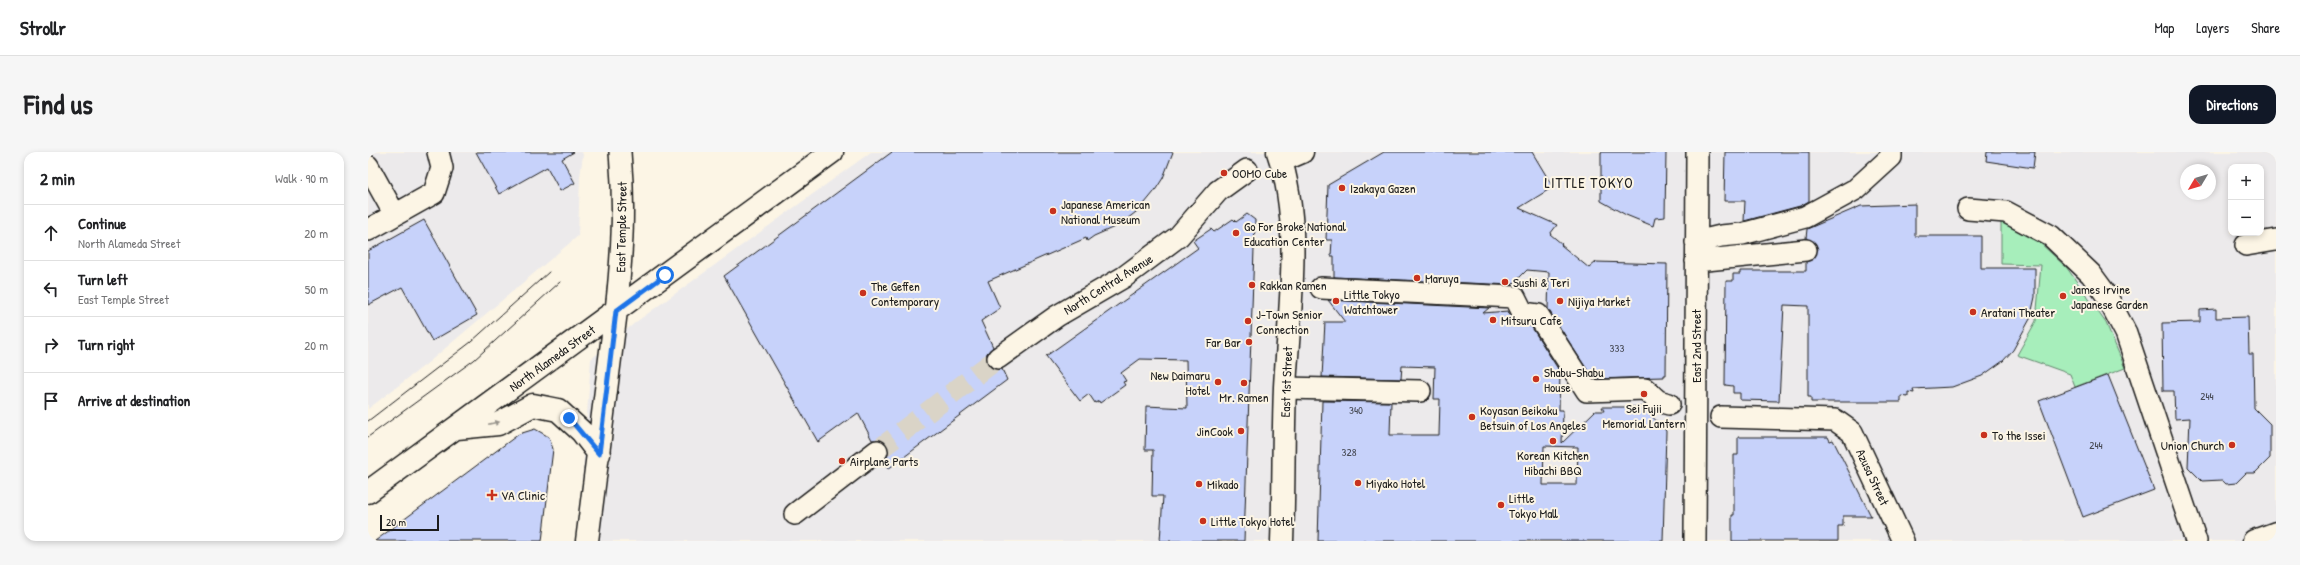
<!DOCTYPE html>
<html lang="en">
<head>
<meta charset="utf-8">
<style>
	body { margin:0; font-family:"Patrick Hand",sans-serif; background:#f6f6f6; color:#202124 }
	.controls { position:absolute; right:12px; top:12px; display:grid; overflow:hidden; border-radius:8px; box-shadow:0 2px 6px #0003 }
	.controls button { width:36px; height:36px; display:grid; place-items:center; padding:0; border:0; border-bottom:1px solid #e0e0e0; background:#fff; color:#202124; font:20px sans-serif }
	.compass { position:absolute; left:1812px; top:12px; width:36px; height:36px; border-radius:50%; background:#fff; box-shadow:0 2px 6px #0003; rotate:232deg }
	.scale { position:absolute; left:12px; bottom:10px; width:59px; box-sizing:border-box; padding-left:4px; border:2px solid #1c1c1c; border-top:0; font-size:11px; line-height:14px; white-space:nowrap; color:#1c1c1c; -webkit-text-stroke:3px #fcf5e5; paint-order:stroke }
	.stop { position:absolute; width:12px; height:12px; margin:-9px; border:3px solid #1a73e8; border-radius:50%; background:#fff }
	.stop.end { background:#1a73e8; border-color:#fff; box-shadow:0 1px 4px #0008 }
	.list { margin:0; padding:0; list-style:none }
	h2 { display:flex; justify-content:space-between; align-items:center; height:52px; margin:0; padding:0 16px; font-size:17px }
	h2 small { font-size:13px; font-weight:400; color:#757577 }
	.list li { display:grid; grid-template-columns:26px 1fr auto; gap:12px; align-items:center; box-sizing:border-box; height:56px; padding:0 16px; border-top:1px solid #e0e0e0 }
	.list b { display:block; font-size:15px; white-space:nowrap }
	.list p { margin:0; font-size:13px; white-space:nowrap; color:#757577 }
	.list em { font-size:13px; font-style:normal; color:#757577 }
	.icon { flex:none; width:22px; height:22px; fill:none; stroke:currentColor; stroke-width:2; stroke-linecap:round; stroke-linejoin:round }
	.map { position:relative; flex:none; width:1908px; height:389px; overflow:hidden; border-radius:12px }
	header { display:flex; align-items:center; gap:24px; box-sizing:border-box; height:56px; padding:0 20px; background:#fff; border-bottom:1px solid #e0e0e0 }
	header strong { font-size:19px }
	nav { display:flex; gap:22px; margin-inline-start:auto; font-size:14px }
	.intro { display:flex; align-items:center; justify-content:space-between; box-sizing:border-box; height:96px; padding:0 24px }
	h1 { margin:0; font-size:28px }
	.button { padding:10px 18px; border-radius:12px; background:#111827; color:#fff; font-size:14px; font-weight:700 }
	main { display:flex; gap:24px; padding:0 24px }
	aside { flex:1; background:#fff; border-radius:12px; box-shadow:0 2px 6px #0003 }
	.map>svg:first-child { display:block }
</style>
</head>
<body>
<header>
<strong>Strollr</strong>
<nav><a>Map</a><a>Layers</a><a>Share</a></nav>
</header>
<div class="intro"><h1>Find us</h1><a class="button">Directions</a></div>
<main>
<aside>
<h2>2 min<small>Walk · 90 m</small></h2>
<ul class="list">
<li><svg class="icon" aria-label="ahead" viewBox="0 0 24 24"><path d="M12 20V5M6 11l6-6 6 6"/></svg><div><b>Continue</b><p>North Alameda Street</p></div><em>20 m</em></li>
<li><svg class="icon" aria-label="left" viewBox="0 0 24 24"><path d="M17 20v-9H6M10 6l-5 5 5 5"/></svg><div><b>Turn left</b><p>East Temple Street</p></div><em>50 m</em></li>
<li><svg class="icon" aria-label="right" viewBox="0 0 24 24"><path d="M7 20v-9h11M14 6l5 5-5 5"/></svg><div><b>Turn right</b></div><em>20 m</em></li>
<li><svg class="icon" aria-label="arrive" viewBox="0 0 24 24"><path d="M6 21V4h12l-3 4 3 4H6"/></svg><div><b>Arrive at destination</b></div></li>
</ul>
</aside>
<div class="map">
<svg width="1908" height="389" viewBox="0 0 1908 389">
	<rect width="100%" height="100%" fill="#fcf5e5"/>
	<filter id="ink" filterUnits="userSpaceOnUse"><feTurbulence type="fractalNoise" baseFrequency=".025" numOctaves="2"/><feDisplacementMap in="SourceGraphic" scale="8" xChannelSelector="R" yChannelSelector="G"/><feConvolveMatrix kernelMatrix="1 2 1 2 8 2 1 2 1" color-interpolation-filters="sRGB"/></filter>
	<g filter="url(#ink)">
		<path fill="#eceaeb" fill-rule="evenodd" d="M0,0H214L215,3L212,25L210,84L61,210L0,257Z
			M503,0H1908V389H210L223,207L268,170ZM1863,15H1893V81H1863ZM1818,18H1842V42H1818Z"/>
		<path fill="#a7eebb" stroke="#62856c" d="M1633,68L1669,88L1699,116L1738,171L1757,216L1707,235L1702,222L1649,203L1668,169L1673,113L1633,112Z"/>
		<path fill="#c7d2fa" stroke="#1c1c1c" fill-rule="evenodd" d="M108,0H206L194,7L207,31L192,39L179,15L131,42Z
			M524,0H805L795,26L786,40L772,57L751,73L726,84L719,89L718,86L620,129L632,156L613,169L625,195L619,201L618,208L625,217H634L639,228L520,317L516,309L520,303L519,292L513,288H504L490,261L450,290L356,124Z
			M1016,0H1164L1185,35L1151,56L1189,73L1182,82L1194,92L1193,93L1221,116L1228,110L1299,112L1298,223H1296V225L1225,227L1180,157L1181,120L1159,118L1144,133L966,125V104H963L964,88H958L960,33Z
			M1233,0H1298L1297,65L1287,66L1285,74L1258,63L1233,49Z
			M1357,0H1441V49L1432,54L1376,69L1377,49H1356Z
			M1619,0H1667L1665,16L1618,9Z
			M1547,52V84H1613V116H1667V145L1662,167L1645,198L1635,209L1614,224L1584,235L1545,237L1546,241L1540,240V245L1533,244V250H1443V245H1440V154L1416,153L1411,249L1372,248V241H1365V234L1357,233L1358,129H1365V122H1372V119H1438V110L1445,107L1450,97L1447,91L1438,86L1439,77L1493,54Z
			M879,62L887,68L876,389H792L795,344H784L785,298H777L778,254L819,256L818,208L772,207L753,221L758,229L755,230L757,233L732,251L731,249L727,251L721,242L712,249L678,204L830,96L825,89L843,77L846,80L865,67L868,70Z
			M56,68L109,163L64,189L34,135L0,153V99Z
			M960,148L1121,156L1115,161L1140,159L1145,171L1163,174L1192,220L1191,258H1195L1194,291L1227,259H1236L1234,255H1275L1298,279L1295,389H950L954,249L1023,250L1022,283H1071L1072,247H1066L1067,215L1034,214L1033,227L954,225L957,170H977ZM1176,294L1210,295L1209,333H1175Z
			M1848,157V166L1880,165L1881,202H1885L1886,256L1902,272V306L1887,321H1878L1868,331L1858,332L1854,328L1834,329L1820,315L1822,266L1807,267L1806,239H1795L1794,171L1832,170V158Z
			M1740,223L1786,338L1715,365L1671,249Z
			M167,277L181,285L185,297L174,389H7L151,282Z
			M1370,285H1460L1462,289L1465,288L1503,364H1475V374H1470V389H1364V363H1366V303H1370Z"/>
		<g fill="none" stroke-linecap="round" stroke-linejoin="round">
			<path stroke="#dad4c7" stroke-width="21" stroke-dasharray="21 10" stroke-linecap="butt" d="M509,299L630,206"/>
			<defs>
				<path id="minor" d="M0,14L27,63
					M1600,57L1638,60L1683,84L1723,122L1737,141L1758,181L1828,389
					M0,78L66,41L74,16L70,0
					M1328,90L1353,84L1374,82L1437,65L1488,37L1523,5V0
					M1878,93L1908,88
					M1328,109L1438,98
					M953,136L1147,145L1155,161L1170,163L1219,239L1277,237L1290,249L1301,252
					M248,159C254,104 257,56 252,0
					M630,206L689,164L756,125L811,84L850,39L879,18
					M917,236L1052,239
					M1353,265L1467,268L1484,280L1535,389
					M427,362L509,299
					M1327,389L1329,0"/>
				<path id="major" d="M910,0C935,71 921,160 917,235C915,286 916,338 914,389
					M913,9L934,0
					M89,276L130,272L165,253L190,258L214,280L231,302
					M0,340L464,0
					M219,389L248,159
					M1886,389L1908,381"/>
			</defs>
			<use href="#minor" stroke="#1c1c1c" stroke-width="24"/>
			<use href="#major" stroke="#1c1c1c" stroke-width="25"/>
			<use href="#minor" stroke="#fcf5e5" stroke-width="21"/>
			<use href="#major" stroke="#fcf5e5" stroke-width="22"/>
			<path stroke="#1c1c1c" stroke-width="1" d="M0,269L103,190L181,120
				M0,285L106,208L192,130"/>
		</g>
		<defs><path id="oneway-solid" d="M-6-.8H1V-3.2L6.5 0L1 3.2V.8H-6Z"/></defs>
		<use fill="#97938b" href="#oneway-solid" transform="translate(126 271) rotate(-12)"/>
	</g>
	<g fill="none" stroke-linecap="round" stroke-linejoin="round" filter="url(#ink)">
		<path stroke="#1a73e8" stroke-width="5" d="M201,266L231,302L248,159L297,123"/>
	</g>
	<g fill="#c8321e" stroke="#fcf5e5" stroke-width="1.5">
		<circle cx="856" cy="21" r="4"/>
		<circle cx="974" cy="36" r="4"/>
		<circle cx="685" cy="59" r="4"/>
		<circle cx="868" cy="81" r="4"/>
		<circle cx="1049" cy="126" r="4"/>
		<circle cx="1137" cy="130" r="4"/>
		<circle cx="884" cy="133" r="4"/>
		<circle cx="495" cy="141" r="4"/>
		<circle cx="1695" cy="144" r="4"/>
		<circle cx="968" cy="149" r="4"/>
		<circle cx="1192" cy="149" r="4"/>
		<circle cx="1605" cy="160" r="4"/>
		<circle cx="1125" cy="168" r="4"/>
		<circle cx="880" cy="169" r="4"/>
		<circle cx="881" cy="190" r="4"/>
		<circle cx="1168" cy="227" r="4"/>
		<circle cx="850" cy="230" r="4"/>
		<circle cx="876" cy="231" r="4"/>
		<circle cx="1276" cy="242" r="4"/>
		<circle cx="1104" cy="265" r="4"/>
		<circle cx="873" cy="279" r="4"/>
		<circle cx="1616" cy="283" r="4"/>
		<circle cx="1185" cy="289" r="4"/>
		<circle cx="1864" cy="293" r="4"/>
		<circle cx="474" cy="309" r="4"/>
		<circle cx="990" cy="331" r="4"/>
		<circle cx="831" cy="332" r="4"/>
		<path d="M122 337h4v4h4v4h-4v4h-4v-4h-4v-4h4z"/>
		<circle cx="1133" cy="353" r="4"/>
		<circle cx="835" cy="369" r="4"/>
	</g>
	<g text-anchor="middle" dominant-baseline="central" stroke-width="4" stroke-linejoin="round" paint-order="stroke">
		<g font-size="11" fill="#474a54">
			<text x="1249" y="196">333</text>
			<text x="1839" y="244">244</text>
			<text x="988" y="258">340</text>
			<text x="1728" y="293">244</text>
			<text x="981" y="300">328</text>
		</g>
		<g font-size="13" fill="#1c1c1c" stroke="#fcf5e5" text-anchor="start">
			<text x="864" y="21">OOMO Cube</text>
			<text x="982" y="36">Izakaya Gazen</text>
			<text x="693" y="52">Japanese American<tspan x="693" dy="15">National Museum</tspan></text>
			<text x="876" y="74">Go For Broke National<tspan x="876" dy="15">Education Center</tspan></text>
			<text x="1057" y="126">Maruya</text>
			<text x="1145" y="130">Sushi &amp; Teri</text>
			<text x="892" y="133">Rakkan Ramen</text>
			<text x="503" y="134">The Geffen<tspan x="503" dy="15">Contemporary</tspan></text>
			<text x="1703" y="137">James Irvine<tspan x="1703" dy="15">Japanese Garden</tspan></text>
			<text x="976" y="142">Little Tokyo<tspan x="976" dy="15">Watchtower</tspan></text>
			<text x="1200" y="149">Nijiya Market</text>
			<text x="1613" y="160">Aratani Theater</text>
			<text x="888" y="162">J-Town Senior<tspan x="888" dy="15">Connection</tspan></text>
			<text x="1133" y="168">Mitsuru Cafe</text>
			<text x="873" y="190" text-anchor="end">Far Bar</text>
			<text x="1176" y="220">Shabu-Shabu<tspan x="1176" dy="15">House</tspan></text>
			<text x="842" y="223" text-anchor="end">New Daimaru<tspan x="842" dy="15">Hotel</tspan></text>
			<text x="876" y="245" text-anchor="middle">Mr. Ramen</text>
			<text x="1276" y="256" text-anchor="middle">Sei Fujii<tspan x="1276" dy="15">Memorial Lantern</tspan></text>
			<text x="1112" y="258">Koyasan Beikoku<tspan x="1112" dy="15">Betsuin of Los Angeles</tspan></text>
			<text x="865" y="279" text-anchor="end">JinCook</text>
			<text x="1624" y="283">To the Issei</text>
			<text x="1856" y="293" text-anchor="end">Union Church</text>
			<text x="1185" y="303" text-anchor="middle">Korean Kitchen<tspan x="1185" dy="15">Hibachi BBQ</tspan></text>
			<text x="482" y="309">Airplane Parts</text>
			<text x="998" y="331">Miyako Hotel</text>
			<text x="839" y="332">Mikado</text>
			<text x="133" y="343">VA Clinic</text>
			<text x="1141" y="346">Little<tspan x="1141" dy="15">Tokyo Mall</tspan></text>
			<text x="843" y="369">Little Tokyo Hotel</text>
		</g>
		<g font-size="13" fill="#1c1c1c" stroke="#fcf5e5">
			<text transform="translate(253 75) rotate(-89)">East Temple Street</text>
			<text transform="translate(740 132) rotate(-32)">North Central Avenue</text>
			<text transform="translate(1328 194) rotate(-90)">East 2nd Street</text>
			<text transform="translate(184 206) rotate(-36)">North Alameda Street</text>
			<text transform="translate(918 230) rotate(-88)">East 1st Street</text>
			<text transform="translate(1505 325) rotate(65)">Azusa Street</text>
		</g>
		<g font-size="15" letter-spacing="1" fill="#1c1c1c" stroke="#fcf5e5">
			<text x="1221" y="30">LITTLE TOKYO</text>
		</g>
	</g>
</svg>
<div class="controls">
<button>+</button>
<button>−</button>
</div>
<svg class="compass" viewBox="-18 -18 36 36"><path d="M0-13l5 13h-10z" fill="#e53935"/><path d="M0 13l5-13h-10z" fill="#757577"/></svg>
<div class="scale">20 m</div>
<div class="stop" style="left:297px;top:123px"></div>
<div class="stop end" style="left:201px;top:266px"></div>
</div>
</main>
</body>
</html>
